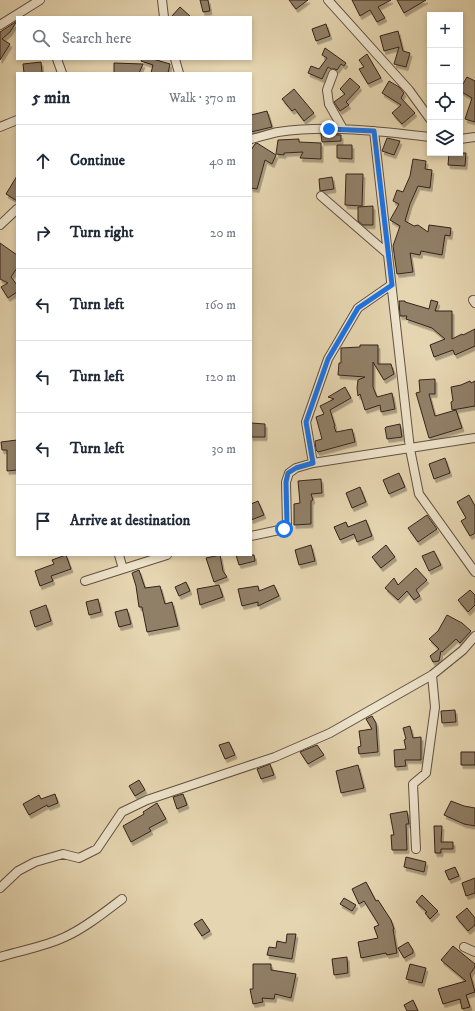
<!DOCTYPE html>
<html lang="en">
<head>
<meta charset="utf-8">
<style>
	body { margin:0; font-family:"IM FELL DW Pica",serif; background:#f2f2f3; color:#1f2937 }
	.controls { position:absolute; right:12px; top:12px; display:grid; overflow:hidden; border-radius:0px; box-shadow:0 2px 6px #0003 }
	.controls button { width:36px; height:36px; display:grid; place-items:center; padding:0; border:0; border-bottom:1px solid #e0e1e3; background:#fff; color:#1f2937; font:20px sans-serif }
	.stop { position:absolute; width:12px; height:12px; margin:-9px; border:3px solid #1a73e8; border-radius:50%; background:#fff }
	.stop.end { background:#1a73e8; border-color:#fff; box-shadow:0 1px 4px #0008 }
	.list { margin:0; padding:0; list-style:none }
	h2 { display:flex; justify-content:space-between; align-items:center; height:52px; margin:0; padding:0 16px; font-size:17px }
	h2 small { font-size:13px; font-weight:400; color:#747a83 }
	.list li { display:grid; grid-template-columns:26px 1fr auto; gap:12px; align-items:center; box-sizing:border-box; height:72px; padding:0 16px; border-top:1px solid #e0e1e3 }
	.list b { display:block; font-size:15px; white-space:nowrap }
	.list em { font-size:13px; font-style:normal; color:#747a83 }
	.icon { flex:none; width:22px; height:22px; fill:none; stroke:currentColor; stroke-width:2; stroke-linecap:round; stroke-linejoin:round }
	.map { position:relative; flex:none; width:475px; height:1011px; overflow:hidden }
	.search { position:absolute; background:#fff; box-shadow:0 2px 6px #0003; left:16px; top:16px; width:236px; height:44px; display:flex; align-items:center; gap:10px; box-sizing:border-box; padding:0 14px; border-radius:0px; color:#747a83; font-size:15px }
	.panel { position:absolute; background:#fff; box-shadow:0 2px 6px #0003; left:16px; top:72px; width:236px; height:484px; border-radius:0px }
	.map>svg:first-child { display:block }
</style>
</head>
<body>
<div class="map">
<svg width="475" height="1011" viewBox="0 0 475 1011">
	<defs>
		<filter id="shadow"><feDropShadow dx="2" dy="3.5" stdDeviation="0" flood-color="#0004"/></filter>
	</defs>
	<rect width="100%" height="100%" fill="#e5d5b0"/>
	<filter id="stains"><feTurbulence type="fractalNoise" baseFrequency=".005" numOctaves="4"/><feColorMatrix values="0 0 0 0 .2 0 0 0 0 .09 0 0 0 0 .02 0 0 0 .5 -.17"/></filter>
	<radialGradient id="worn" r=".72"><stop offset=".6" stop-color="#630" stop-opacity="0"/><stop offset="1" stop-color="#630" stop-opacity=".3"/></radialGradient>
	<path fill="#918068" stroke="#35231b" filter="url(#shadow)" d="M200,0H208L210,11L203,12Z
		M289,0H308L296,9Z
		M352,0H391L378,7L385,18L377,22L370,10L360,16Z
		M397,0H426L404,13Z
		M180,7L191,17H171Z
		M17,21L10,32L2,39L10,44L0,60V32Z
		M326,24L330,36L316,41L312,29Z
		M398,31L403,51L410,53L406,67L394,64L399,47L384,51L380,36Z
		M325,48L346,63L344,66L341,64L337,70L335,69H331L328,67L322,79L308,73L311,66L319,69L327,58L322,55Z
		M367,54L381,78L368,84L359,69L364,67L359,60Z
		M142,59H153L170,64L168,73H151L153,65L141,61Z
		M41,62L42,73H24L23,64Z
		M114,63L143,64L139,73H114Z
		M467,77L475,81V122L465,119L472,98L460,91V89Z
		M350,78L360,87L346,102L349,105L340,111L334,102L345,94L340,89Z
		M389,81L399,87L404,93L401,98L415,113L402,124L392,113L401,105L382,93Z
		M294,89L314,113L304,121L295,109L292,111L282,99Z
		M267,111L272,127L251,132V115Z
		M321,134L341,135V141L322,142Z
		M387,138L400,141L394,155L382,151Z
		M299,139V142L321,143V159L300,158L303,152L284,153V155L276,154L278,140Z
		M257,143L276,155L272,164L265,160L257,189L251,188V150L255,144Z
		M337,145H352V159L337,158Z
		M449,153H466L465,166L448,165Z
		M413,159L426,161L425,169L432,170L430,188L418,186L410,204L405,221L414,226L418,225L428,232L429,225L451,228L450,236L445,235L442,255L421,251L420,255L410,253L413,272L397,274L393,246L400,226L390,220L399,204L393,201L397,190L403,192L410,176Z
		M346,174H363L362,206L345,205Z
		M17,176V201L6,194Z
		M332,177L334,189L320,191L319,179Z
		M373,206V225H363L358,221V207Z
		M0,243L17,255V268L11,277L17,285V292L8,298L1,287L8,283L0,279Z
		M431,300L438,302L435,311H452V339L462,334L463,335L475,329V346L455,355L453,350L434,357L430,345L445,339L432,328L406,319L407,316H400L399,301H405V302L429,309Z
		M360,345H378V364H391L394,374L384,380L373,362V387L377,397L392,393L395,409L381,412L380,405L365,410L360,394L358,396L357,388L358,380L365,377L338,375L339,363H341V348L360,347Z
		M435,379V394H429L435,416L456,410L462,428L429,438L416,393L420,392L419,380Z
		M470,381L471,383L475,381V406L452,410L451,402L453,401L451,387L461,385Z
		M345,387L351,398L330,410L335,426H334L336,432L352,429L355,442L318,452L316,450L315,441L322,439L316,417L324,414L320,406L334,399L328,397Z
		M251,423L265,424V437H251Z
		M400,424L402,437L387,439L385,428L386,427Z
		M17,440V470L7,471V450H2L1,442Z
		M445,458L450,473L434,479L429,464Z
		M399,473L405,487L389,494L383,480Z
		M321,479L322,493L311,494L313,500L311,501V524L294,525V504L300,503L298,481Z
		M360,487L366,502L352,508L346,493Z
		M469,495L475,506V533L470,536L461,521L466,518L457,502Z
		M258,501L264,515L251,520V504Z
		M427,515L437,529L418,542L408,528Z
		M366,520L372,536L357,542L354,534L340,540L334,527L346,522L348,527Z
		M311,545L315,561L299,565L295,550Z
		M386,545L395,557L381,568L372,557Z
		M434,551L441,565L429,571L422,556Z
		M66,555L71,569L51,576L53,581L40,586L35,571L54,564L52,560Z
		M220,555L223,571L227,577L214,582L206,558Z
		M236,555H254L255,561L239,565Z
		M416,568L427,580L416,590L420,596L414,600L407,591L398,600L385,588L394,578L398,585Z
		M139,570L145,588L160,586L165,604L172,602L178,626L147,632L142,607H139L136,586L132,573Z
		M186,582L190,591L179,596L175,587Z
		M219,585L223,597L200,605L197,589Z
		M274,585L279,596L258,606V602L242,606L238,589L258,586L259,591Z
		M470,590L475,595V605L468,612L458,600Z
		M98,599L101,612L89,615L86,602Z
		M46,605L51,621L35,627L30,611Z
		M127,609L131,624L119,627L115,612Z
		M447,615L462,623L471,631L460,643L456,639L442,652L441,651L439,661L433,662L430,656L439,649L429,639L438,631Z
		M455,710L456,722L442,723L441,711Z
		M372,716L376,723L378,752L359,754L358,747L361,746L359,731L372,729L366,719Z
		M410,726L413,738L421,737V760H405L406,766L395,767L394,750L406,749L404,740L406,739L403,728Z
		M229,742L235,755L225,759L219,745Z
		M317,745L324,755L308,764L300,752Z
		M461,752H475V765H461Z
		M270,764L274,775L261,779L257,769Z
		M358,765L364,788L341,793L336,771Z
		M139,780L145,790L135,796L129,786Z
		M55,794L58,803L48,807L47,805L29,815L23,804L39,795L41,799Z
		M183,794L187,805L177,809L173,797Z
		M451,801L464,806L475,808V826L464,824L444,815Z
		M157,803L166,819L149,828L151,831L131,842L123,826L144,814L143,812Z
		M407,811L409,824H406L407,850H392L391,835H394L390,814Z
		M434,826H442L441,842H453V849H441V853H435Z
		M406,857L426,862L424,872L404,867Z
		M455,867L459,876L449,880L445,871Z
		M475,878V893L466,896L462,883Z
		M366,882L376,901L378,900L391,920L394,929H393L397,953L387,955L386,953L361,958L358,942L378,938L374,927L379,925L364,901L359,904L352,889Z
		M422,895L438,911L430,919L425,913L427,912L416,902Z
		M344,898L356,905L352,911L340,904Z
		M467,908L475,918V925L468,931L456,917Z
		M202,919L210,931L202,936L194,924Z
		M287,934H296L292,959L267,955L269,947L276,948L277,941L286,943Z
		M408,942L413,950V953L404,958L398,948Z
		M453,946L475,964V967L470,974L475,992L466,995L470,1007L462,1009L460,999L443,1004L438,989L466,981L441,960Z
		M347,957L348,973L334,975L332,959Z
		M253,964H271V970L296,974L291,998L275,994L274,999L262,998L263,1002L253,1004L250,989H253Z
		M410,964L426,968L422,983L406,979Z
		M413,1000L418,1011H407L404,1005Z"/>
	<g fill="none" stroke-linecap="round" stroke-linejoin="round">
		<defs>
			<path id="street" d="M162,0L164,17
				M328,0L409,90L430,119
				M0,25L40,0
				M57,59L62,73
				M175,59L179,73
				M333,74L327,90L329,104L343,129
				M0,127L17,120
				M374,131L410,449L419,494L475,572
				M251,139C260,137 269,134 278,132C328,125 380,131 430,137
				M460,139L475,137
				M321,196L388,254
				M0,225L17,209
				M473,300L475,303
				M313,463L306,422L328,359L358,308L391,285
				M251,536L284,529L287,525L286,482L289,473L296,468L313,463L475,438
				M119,555L123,569
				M85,581L167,555
				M416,849L413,784L426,773L435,707L432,675
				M0,888L18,871L35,862L63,854L79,858L97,849L122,812L147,800L275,757L330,733L432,675L463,650L475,636
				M464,947L475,952
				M0,957C22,950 44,947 65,937C85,928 105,912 122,899"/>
		</defs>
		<use href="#street" stroke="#615040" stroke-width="10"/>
		<use href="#street" stroke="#eee4cc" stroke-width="8"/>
	</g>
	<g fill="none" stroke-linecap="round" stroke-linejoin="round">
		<path stroke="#1a73e8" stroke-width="5" d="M284,529L287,525L286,482L288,473L296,468L313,463L306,422L328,359L358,308L392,285L374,131L329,129"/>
	</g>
	<rect width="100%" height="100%" filter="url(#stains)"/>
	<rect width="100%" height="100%" fill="url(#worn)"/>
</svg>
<div class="controls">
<button>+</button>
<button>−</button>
<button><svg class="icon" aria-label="locate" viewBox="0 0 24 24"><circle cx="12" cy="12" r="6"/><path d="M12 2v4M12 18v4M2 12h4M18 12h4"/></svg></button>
<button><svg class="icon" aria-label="layers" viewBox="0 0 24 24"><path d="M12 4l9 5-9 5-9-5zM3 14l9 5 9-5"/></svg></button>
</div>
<div class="stop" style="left:284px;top:529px"></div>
<div class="stop end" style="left:329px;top:129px"></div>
<div class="search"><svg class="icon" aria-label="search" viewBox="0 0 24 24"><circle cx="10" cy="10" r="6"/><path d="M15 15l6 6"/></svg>Search here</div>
<section class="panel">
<h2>5 min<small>Walk · 370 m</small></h2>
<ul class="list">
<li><svg class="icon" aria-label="ahead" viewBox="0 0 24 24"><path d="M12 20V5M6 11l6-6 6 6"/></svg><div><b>Continue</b></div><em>40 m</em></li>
<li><svg class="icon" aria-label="right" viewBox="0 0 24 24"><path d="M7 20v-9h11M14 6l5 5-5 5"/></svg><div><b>Turn right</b></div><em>20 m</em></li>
<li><svg class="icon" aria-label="left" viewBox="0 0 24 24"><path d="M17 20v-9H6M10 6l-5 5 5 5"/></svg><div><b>Turn left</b></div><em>160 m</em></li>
<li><svg class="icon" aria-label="left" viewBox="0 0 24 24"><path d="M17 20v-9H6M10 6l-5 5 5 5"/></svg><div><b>Turn left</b></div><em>120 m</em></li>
<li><svg class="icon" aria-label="left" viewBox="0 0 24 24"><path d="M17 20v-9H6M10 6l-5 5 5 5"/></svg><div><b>Turn left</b></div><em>30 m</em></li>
<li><svg class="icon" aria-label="arrive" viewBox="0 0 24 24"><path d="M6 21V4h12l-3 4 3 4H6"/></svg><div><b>Arrive at destination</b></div></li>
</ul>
</section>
</div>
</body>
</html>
